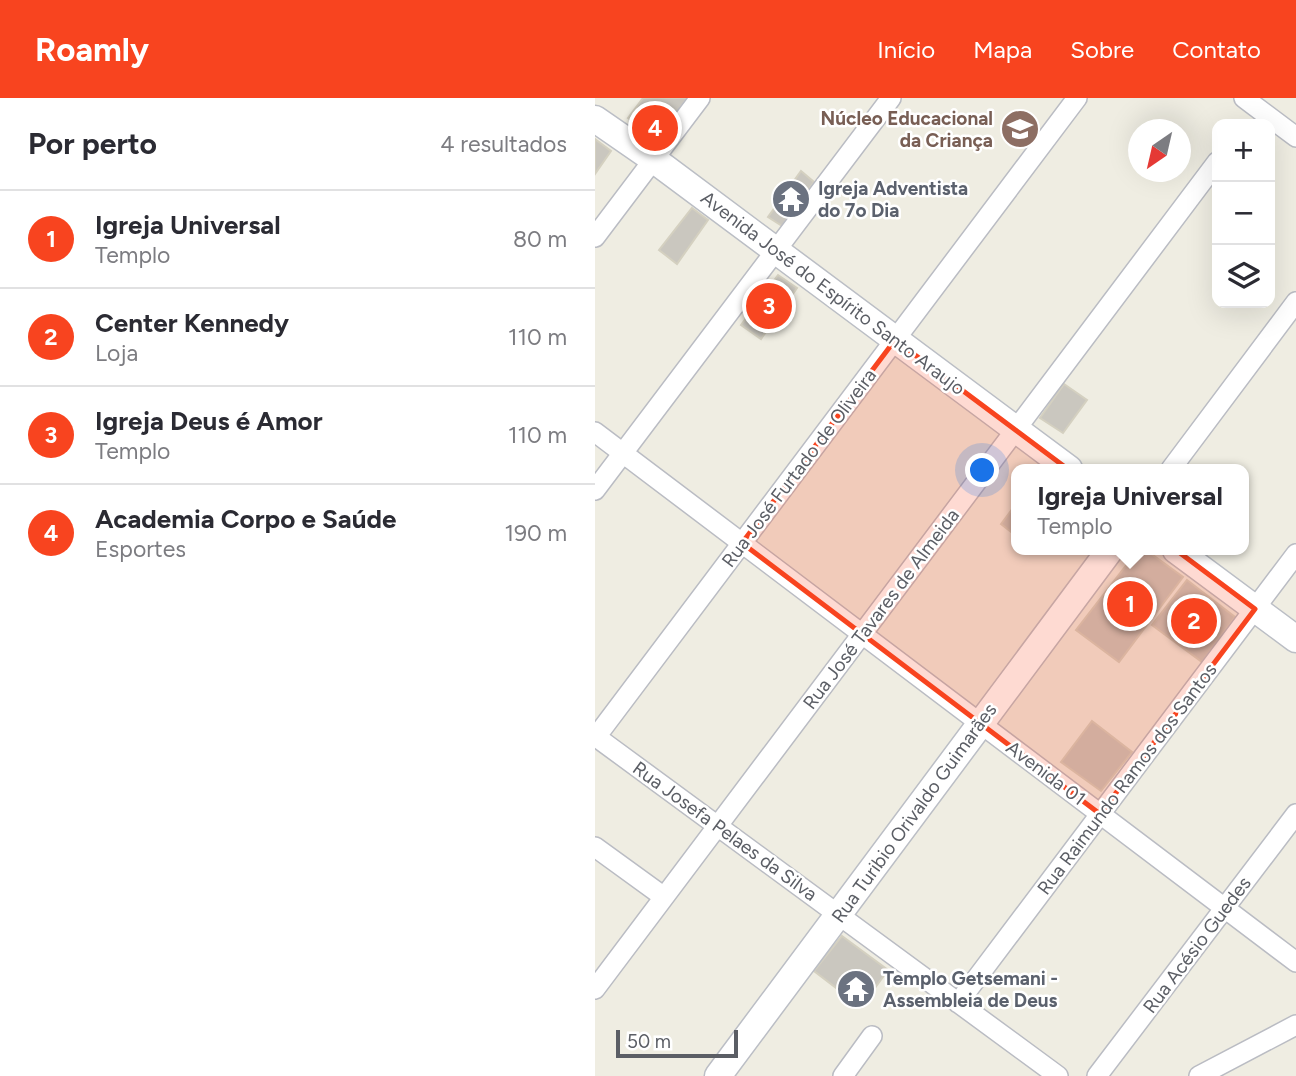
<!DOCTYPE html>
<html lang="pt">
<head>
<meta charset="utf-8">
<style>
	body { margin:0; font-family:Figtree,sans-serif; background:#f2f2f3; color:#2b2b33 }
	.controls { position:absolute; right:21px; top:21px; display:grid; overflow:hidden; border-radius:14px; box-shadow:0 7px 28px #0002 }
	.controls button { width:63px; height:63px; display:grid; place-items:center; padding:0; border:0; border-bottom:2px solid #e1e1e2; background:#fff; color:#2b2b33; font:35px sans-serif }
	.compass { position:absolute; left:533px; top:21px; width:63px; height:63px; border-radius:50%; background:#fff; box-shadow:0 7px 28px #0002; rotate:214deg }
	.scale { position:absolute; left:21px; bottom:18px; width:122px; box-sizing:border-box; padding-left:7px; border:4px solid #5b5e65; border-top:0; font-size:19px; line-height:24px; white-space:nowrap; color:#5b5e65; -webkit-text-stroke:5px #fff; paint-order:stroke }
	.you { position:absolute; left:388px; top:373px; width:24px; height:24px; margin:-18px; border:5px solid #fff; border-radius:50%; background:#1a73e8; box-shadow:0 0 0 10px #1a73e833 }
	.badge { display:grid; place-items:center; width:46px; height:46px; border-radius:50%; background:#f8441f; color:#fff; font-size:23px; font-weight:700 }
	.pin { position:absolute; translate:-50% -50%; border:4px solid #fff; box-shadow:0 2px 7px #0006 }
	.popup { position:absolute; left:416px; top:366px; width:238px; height:91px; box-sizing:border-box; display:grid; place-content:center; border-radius:14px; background:#fff; filter:drop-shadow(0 2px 5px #0005); font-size:23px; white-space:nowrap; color:#7c7c81 }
	.popup b { font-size:26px; color:#2b2b33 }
	.popup::after { content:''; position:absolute; left:50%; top:100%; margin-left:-14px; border:14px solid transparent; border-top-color:#fff }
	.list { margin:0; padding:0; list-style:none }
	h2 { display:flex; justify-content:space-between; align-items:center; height:91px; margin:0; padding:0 28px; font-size:30px }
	h2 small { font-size:23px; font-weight:400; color:#7c7c81 }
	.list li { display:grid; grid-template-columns:46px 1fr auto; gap:21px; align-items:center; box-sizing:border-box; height:98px; padding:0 28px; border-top:2px solid #e1e1e2 }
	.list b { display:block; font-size:26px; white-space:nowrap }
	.list p { margin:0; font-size:23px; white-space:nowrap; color:#7c7c81 }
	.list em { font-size:23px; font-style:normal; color:#7c7c81 }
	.icon { flex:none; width:38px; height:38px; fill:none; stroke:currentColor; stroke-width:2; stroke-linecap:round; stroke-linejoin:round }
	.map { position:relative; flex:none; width:701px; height:978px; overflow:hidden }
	header { display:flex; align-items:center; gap:42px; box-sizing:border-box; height:98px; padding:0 35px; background:#f8441f; color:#fff }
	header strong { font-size:33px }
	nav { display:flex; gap:38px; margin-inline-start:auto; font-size:24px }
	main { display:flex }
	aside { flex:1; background:#fff }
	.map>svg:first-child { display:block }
</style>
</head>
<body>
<header>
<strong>Roamly</strong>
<nav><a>Início</a><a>Mapa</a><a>Sobre</a><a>Contato</a></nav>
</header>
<main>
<aside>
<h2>Por perto<small>4 resultados</small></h2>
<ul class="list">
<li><span class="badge">1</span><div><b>Igreja Universal</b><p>Templo</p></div><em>80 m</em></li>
<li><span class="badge">2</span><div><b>Center Kennedy</b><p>Loja</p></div><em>110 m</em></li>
<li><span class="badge">3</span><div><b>Igreja Deus é Amor</b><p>Templo</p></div><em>110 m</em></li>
<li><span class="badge">4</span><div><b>Academia Corpo e Saúde</b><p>Esportes</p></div><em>190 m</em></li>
</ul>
</aside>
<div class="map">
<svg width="701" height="978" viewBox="0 0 701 978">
	<rect width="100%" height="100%" fill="#efede2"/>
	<path fill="#cac7bf" stroke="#d4d0c0" stroke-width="2" d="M48,0H92L64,41L33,20Z
		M0,41L16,53L0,76Z
		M206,73L219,84L187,128L173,119Z
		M97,110L113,122L82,166L64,152Z
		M183,177L202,190L166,241L146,227Z
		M469,286L492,302L468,335L445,320Z
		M421,406V435L420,437L406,426Z
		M543,452H551L588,479L524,564L481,532Z
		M592,482L640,519L607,564L557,527Z
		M497,623L537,654L506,693L466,664Z
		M247,838L293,872L266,909L219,873Z"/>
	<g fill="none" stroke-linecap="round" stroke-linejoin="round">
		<defs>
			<path id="street" d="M649,0L701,39
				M0,139L105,0
				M0,334L701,864
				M576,371L701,204
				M0,392L296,0
				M0,638L463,978
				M1,639L482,0
				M0,749L69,799
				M0,891L622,64
				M363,905L701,456
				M248,978L277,938
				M502,978L701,716
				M604,978L701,927"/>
			<path id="secondary" d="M0,21L58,61L474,371
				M581,452L701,541
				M123,978L515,452"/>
		</defs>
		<use href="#street" stroke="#babcc3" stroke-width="22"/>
		<use href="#secondary" stroke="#bbbec5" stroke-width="29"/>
		<use href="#street" stroke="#fff" stroke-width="19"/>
		<use href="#secondary" stroke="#fff" stroke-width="26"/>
	</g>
	<path fill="#f8441f" fill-opacity="0.2" stroke="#f8441f" stroke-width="5" stroke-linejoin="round" d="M300,242L660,511L505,716L147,445Z"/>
	<defs>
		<symbol id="school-disc" viewBox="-11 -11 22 22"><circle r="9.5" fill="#8d6e63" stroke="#fff"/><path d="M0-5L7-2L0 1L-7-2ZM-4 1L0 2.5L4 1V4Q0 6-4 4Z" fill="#fff"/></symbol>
		<symbol id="temple-disc" viewBox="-11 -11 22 22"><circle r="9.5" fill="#6b7280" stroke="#fff"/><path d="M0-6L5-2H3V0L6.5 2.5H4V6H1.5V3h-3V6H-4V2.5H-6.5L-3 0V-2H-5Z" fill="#fff"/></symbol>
	</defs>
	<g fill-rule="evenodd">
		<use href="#school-disc" x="403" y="9" width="44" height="44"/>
		<use href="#temple-disc" x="174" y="79" width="44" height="44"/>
		<use href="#temple-disc" x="239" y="869" width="44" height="44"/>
	</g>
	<g text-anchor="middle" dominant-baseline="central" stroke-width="5" stroke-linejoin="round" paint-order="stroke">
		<g font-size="19" font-weight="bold" fill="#785e54" stroke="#fff" text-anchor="end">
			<text x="398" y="20">Núcleo Educacional<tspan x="398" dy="22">da Criança</tspan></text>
		</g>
		<g font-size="19" font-weight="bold" fill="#5b616d" stroke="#fff" text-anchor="start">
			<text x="223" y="90">Igreja Adventista<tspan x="223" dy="22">do 7o Dia</tspan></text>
			<text x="288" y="880">Templo Getsemani -<tspan x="288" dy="22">Assembleia de Deus</tspan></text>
		</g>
		<g font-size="19" fill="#5b5e65" stroke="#fff">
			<text transform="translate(238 195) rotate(37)">Avenida José do Espírito Santo Araujo</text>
			<text transform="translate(204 370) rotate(-53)">Rua José Furtado de Oliveira</text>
			<text transform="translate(286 511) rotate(-53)">Rua José Tavares de Almeida</text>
			<text transform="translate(451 675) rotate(37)">Avenida 01</text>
			<text transform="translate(532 681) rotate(-53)">Rua Raimundo Ramos dos Santos</text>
			<text transform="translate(319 715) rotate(-54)">Rua Turibio Orivaldo Guimarães</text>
			<text transform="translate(130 733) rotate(36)">Rua Josefa Pelaes da Silva</text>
			<text transform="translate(602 847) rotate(-53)">Rua Acésio Guedes</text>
		</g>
	</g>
</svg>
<div class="controls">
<button>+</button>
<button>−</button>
<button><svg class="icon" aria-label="layers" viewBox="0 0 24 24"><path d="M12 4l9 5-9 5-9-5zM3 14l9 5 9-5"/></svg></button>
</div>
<svg class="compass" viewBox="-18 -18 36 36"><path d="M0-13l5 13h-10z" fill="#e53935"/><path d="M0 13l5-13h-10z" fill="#7c7c81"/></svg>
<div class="scale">50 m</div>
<div class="you"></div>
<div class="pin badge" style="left:535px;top:506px">1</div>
<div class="popup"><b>Igreja Universal</b>Templo</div>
<div class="pin badge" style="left:599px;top:523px">2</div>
<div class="pin badge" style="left:174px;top:208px">3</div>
<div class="pin badge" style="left:60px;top:30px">4</div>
</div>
</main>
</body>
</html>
